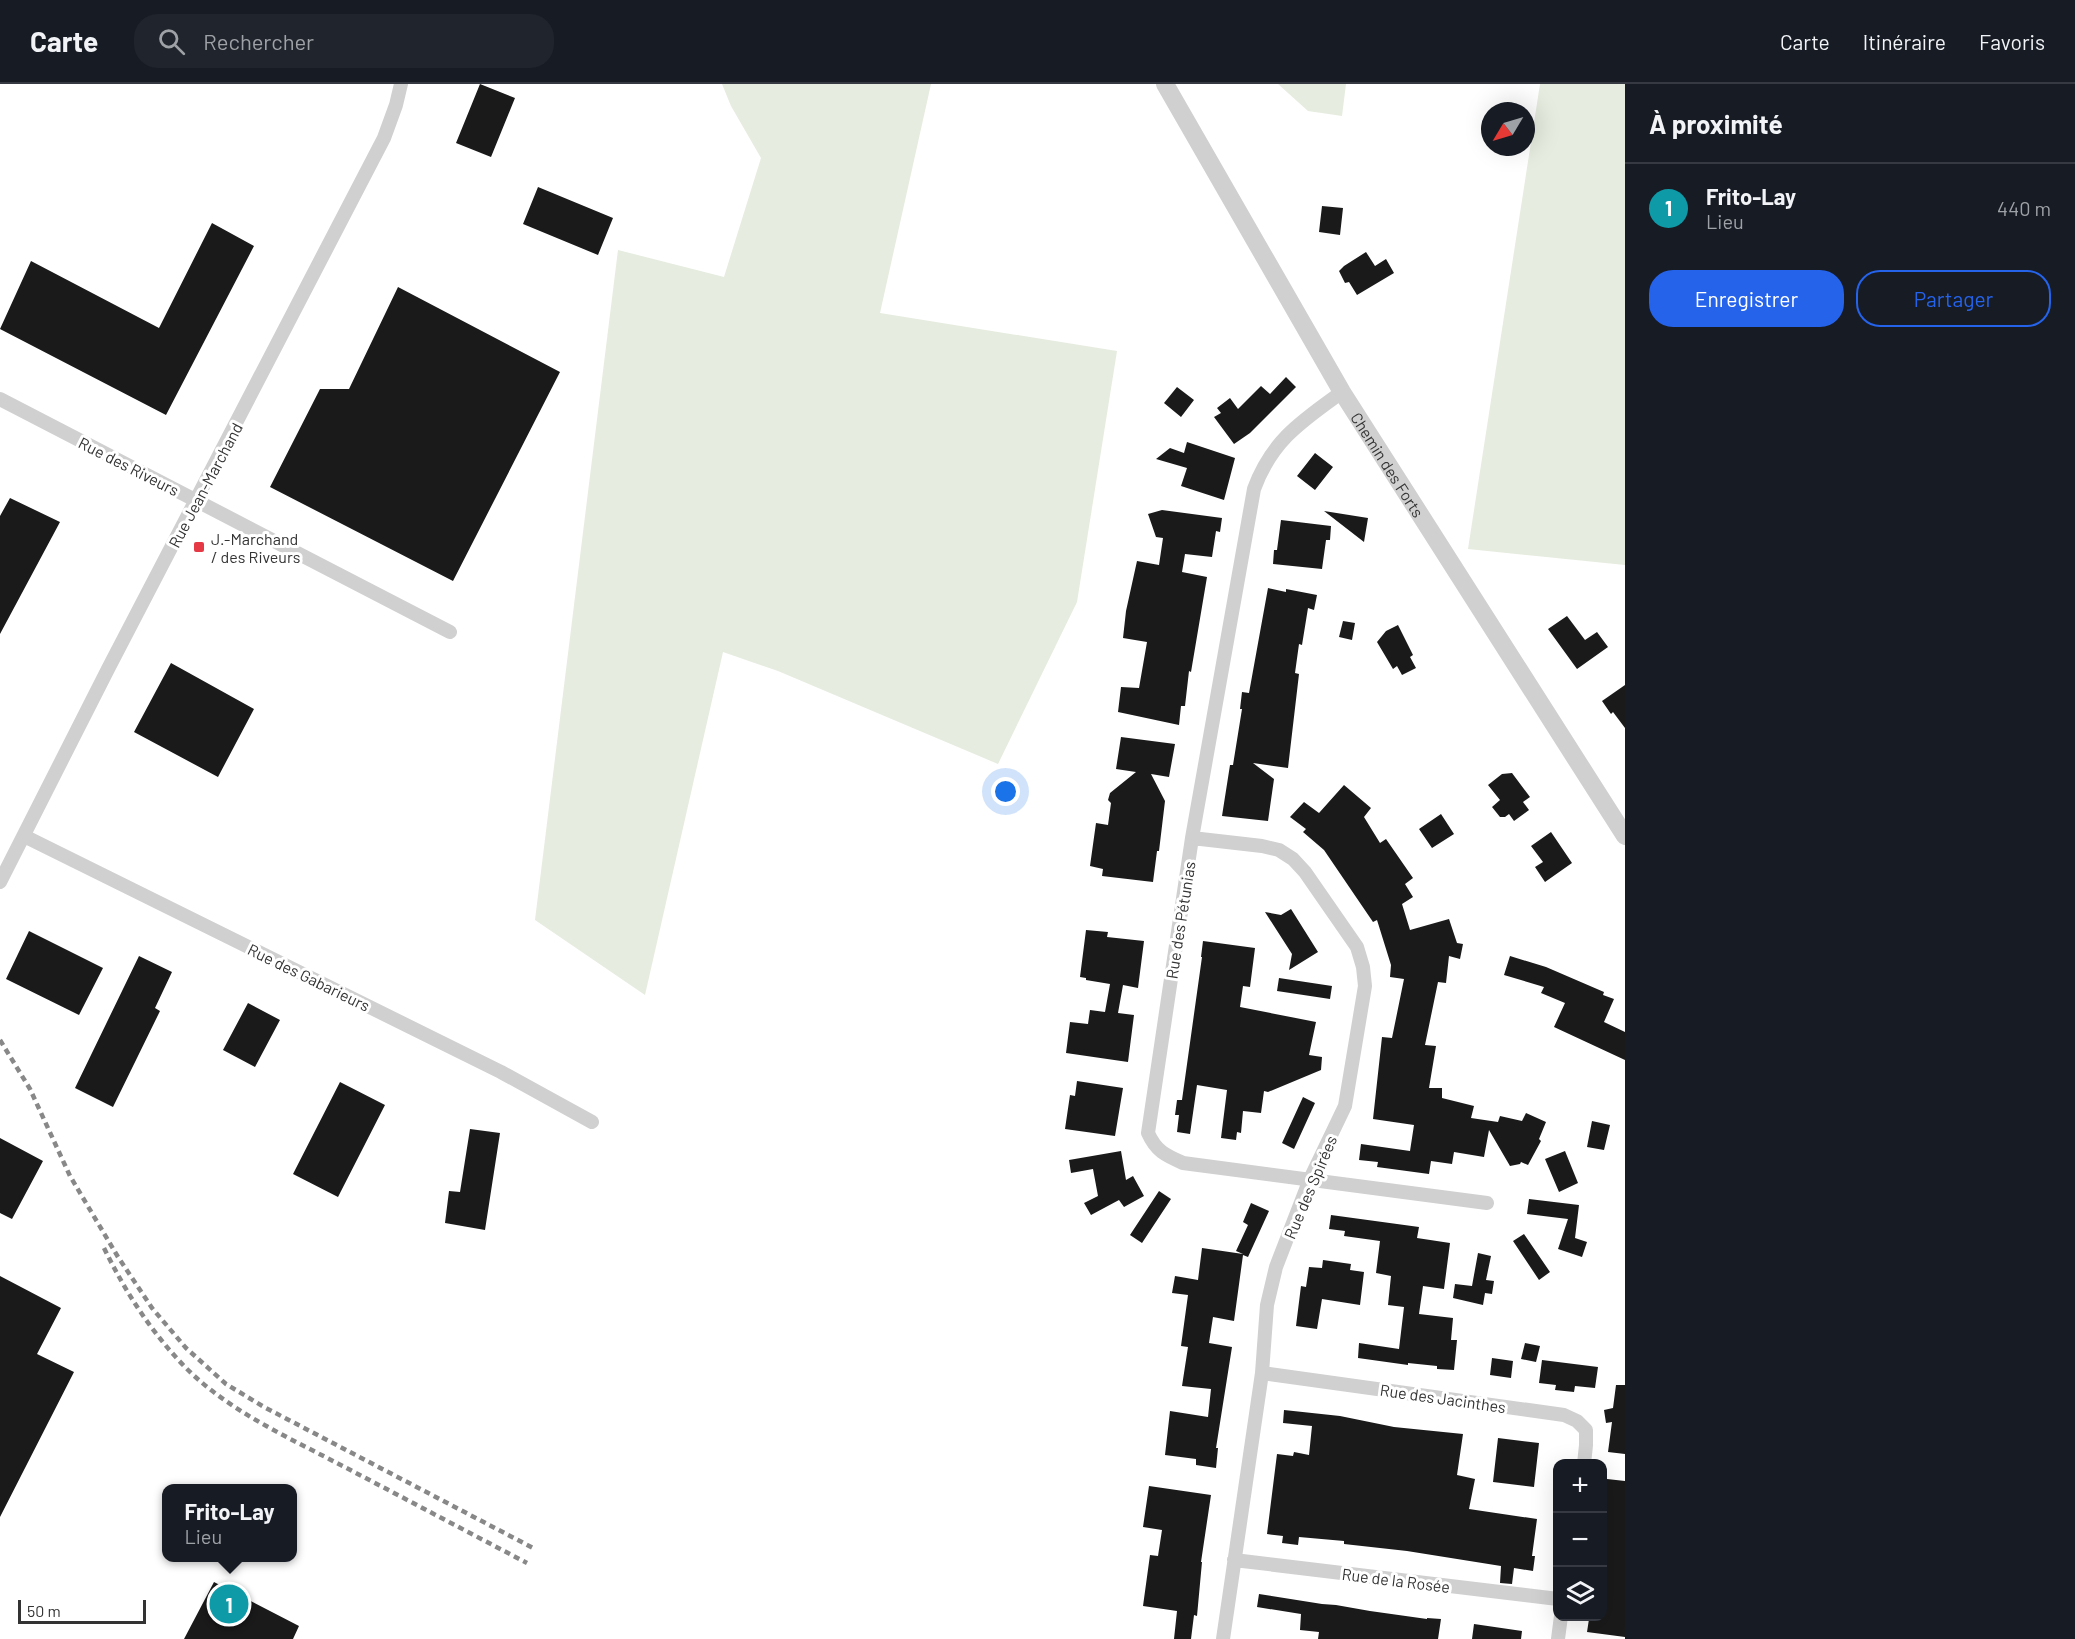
<!DOCTYPE html>
<html lang="fr">
<head>
<meta charset="utf-8">
<style>
	body { margin:0; font-family:Barlow,sans-serif; background:#20242c; color:#f1f3f6 }
	.controls { position:absolute; right:18px; bottom:18px; display:grid; overflow:hidden; border-radius:12px; box-shadow:0 6px 24px #0002 }
	.controls button { width:54px; height:54px; display:grid; place-items:center; padding:0; border:0; border-bottom:2px solid #363941; background:#171b24; color:#f1f3f6; font:30px sans-serif }
	.compass { position:absolute; left:1481px; top:18px; width:54px; height:54px; border-radius:50%; background:#171b24; box-shadow:0 6px 24px #0002; rotate:232deg }
	.scale { position:absolute; left:18px; bottom:15px; width:128px; box-sizing:border-box; padding-left:6px; border:3px solid #333; border-top:0; font-size:16px; line-height:21px; white-space:nowrap; color:#333; -webkit-text-stroke:4px #fff; paint-order:stroke }
	.you { position:absolute; left:1006px; top:708px; width:21px; height:21px; margin:-15px; border:4px solid #fff; border-radius:50%; background:#1a73e8; box-shadow:0 0 0 9px #1a73e833 }
	.badge { display:grid; place-items:center; width:39px; height:39px; border-radius:50%; background:#2563eb; color:#fff; font-size:20px; font-weight:700 }
	.pin { position:absolute; translate:-50% -50%; border:3px solid #fff; box-shadow:0 2px 6px #0006 }
	.popup { position:absolute; left:162px; top:1400px; width:135px; height:78px; box-sizing:border-box; display:grid; place-content:center; border-radius:12px; background:#171b24; filter:drop-shadow(0 2px 4px #0005); font-size:20px; white-space:nowrap; color:#9ea1a6 }
	.popup b { font-size:22px; color:#f1f3f6 }
	.popup::after { content:''; position:absolute; left:50%; top:100%; margin-left:-12px; border:12px solid transparent; border-top-color:#171b24 }
	.list { margin:0; padding:0; list-style:none }
	h2 { display:flex; justify-content:space-between; align-items:center; height:78px; margin:0; padding:0 24px; font-size:26px }
	h2 small { font-size:20px; font-weight:400; color:#9ea1a6 }
	.list li { display:grid; grid-template-columns:39px 1fr auto; gap:18px; align-items:center; box-sizing:border-box; height:90px; padding:0 24px; border-top:2px solid #363941 }
	.list b { display:block; font-size:22px; white-space:nowrap }
	.list p { margin:0; font-size:20px; white-space:nowrap; color:#9ea1a6 }
	.list em { font-size:20px; font-style:normal; color:#9ea1a6 }
	.actions { display:flex; gap:12px; padding:18px 24px }
	.actions a { flex:1; padding:14px 0; border:2px solid #2563eb; border-radius:24px; text-align:center; font-size:21px; color:#2563eb }
	.actions .main { background:#2563eb; color:#fff }
	.icon { flex:none; width:33px; height:33px; fill:none; stroke:currentColor; stroke-width:2; stroke-linecap:round; stroke-linejoin:round }
	.map { position:relative; flex:none; width:1625px; height:1555px; overflow:hidden }
	header { display:flex; align-items:center; gap:36px; box-sizing:border-box; height:84px; padding:0 30px; background:#171b24; border-bottom:2px solid #363941 }
	header strong { font-size:28px }
	nav { display:flex; gap:33px; margin-inline-start:auto; font-size:21px }
	.search { width:420px; height:54px; background:#20242c; display:flex; align-items:center; gap:15px; box-sizing:border-box; padding:0 21px; border-radius:24px; color:#9ea1a6; font-size:22px }
	main { display:flex }
	aside { flex:1; background:#171b24 }
	.map>svg:first-child { display:block }
</style>
</head>
<body>
<header>
<strong>Carte</strong>
<div class="search"><svg class="icon" aria-label="search" viewBox="0 0 24 24"><circle cx="10" cy="10" r="6"/><path d="M15 15l6 6"/></svg>Rechercher</div>
<nav><a>Carte</a><a>Itinéraire</a><a>Favoris</a></nav>
</header>
<main>
<div class="map">
<svg width="1625" height="1555" viewBox="0 0 1625 1555">
	<rect width="100%" height="100%" fill="#fff"/>
	<path fill="#e6ecdf" d="M722,0H931L880,229L1117,267L1077,518L998,680L778,587L723,568L645,911L535,836L618,166L724,193L761,74L731,22Z
		M1278,0H1346L1342,32L1308,27Z
		M1540,0H1625V481L1468,465Z"/>
	<path fill="#1a1a1a" d="M480,0L515,14L491,73L456,59Z
		M538,103L613,134L598,171L523,140Z
		M1322,122L1343,124L1340,151L1319,148Z
		M212,139L254,162L166,331L0,245L31,177L159,244Z
		M1366,168L1375,182L1386,175L1394,189L1357,211L1349,198L1345,199L1339,187L1344,182Z
		M398,203L560,288L453,497L270,403L320,305H349Z
		M1286,293L1296,303L1250,349L1234,360L1214,333L1221,329L1217,324L1230,314L1238,325L1261,302L1270,310Z
		M1177,303L1194,316L1181,333L1164,319Z
		M1187,358L1235,374L1224,416L1181,402L1187,384L1156,375L1170,364L1184,369Z
		M1315,369L1333,383L1315,406L1297,392Z
		M10,414L60,438L0,550V432Z
		M1162,426L1222,434L1220,448L1216,447L1212,473L1185,470L1182,488L1207,493L1191,588L1189,587L1185,622H1181L1179,641L1118,628L1121,603L1139,604L1147,558L1123,554L1126,527L1137,477L1159,481L1163,454L1156,453L1148,430Z
		M1324,427L1368,434L1364,458Z
		M1281,436L1331,442L1330,456H1326L1322,485L1273,480L1274,466H1277Z
		M1268,504L1286,508V505L1317,511L1314,526L1308,524L1302,561L1299,560L1295,589L1299,590L1288,684L1253,679L1274,695L1268,737L1222,732L1230,681H1233L1242,625H1240L1242,608L1249,609Z
		M1567,532L1585,556L1597,548L1608,563L1577,585L1548,545Z
		M1343,537L1355,539L1352,556L1339,553Z
		M1398,541L1413,571L1410,573L1416,584L1402,591L1397,582L1393,585L1377,558L1386,547Z
		M171,579L254,625L218,693L134,648Z
		M1625,601V644L1613,628L1611,630L1602,617Z
		M1121,653L1175,660L1169,693L1151,690L1165,717L1159,767H1157L1153,798L1102,792L1103,785L1090,782L1096,739L1108,741L1111,719L1108,716L1110,709L1136,688L1116,685Z
		M1512,689L1530,713L1523,718L1529,726L1514,737L1509,730L1505,733H1500L1492,723L1500,716L1488,701L1502,690Z
		M1344,701L1371,724L1364,733L1380,759L1386,755L1413,794L1405,800L1413,813L1402,820L1410,846L1449,835L1457,859L1463,860L1460,875L1449,872L1446,899L1438,898L1425,961L1436,962L1429,1004H1442V1014L1474,1022L1471,1034L1498,1038L1500,1032L1522,1037L1526,1029L1546,1038L1539,1055L1541,1057L1528,1081L1521,1078L1520,1080L1510,1082L1489,1046L1484,1073L1454,1068L1452,1080L1431,1077L1429,1090L1377,1083L1378,1078L1359,1076L1361,1060L1410,1067L1414,1041L1373,1035L1382,953L1392,954L1404,895L1390,893L1391,881L1377,836L1373,838L1324,766L1303,748L1306,745L1290,733L1304,718L1319,729Z
		M1441,730L1454,750L1432,764L1419,745Z
		M1551,748L1572,779L1545,798L1535,783L1543,778L1531,762Z
		M1291,825L1318,868L1289,886L1292,870L1265,828L1281,831Z
		M1086,846L1108,848L1107,853L1144,857L1138,904L1123,901L1118,929L1134,931L1128,978L1066,969L1070,938L1088,940L1090,926L1105,928L1110,900L1086,896V894L1080,893Z
		M29,847L103,884L79,931L6,895Z
		M1203,857L1255,864L1250,903L1243,902L1240,923L1316,938L1309,971L1322,973L1321,986L1268,1008L1264,1007L1261,1029L1243,1027L1241,1049L1237,1048L1236,1056L1221,1054L1227,1006L1197,1001L1190,1050L1177,1048L1179,1031H1175L1177,1016H1182L1202,873H1201Z
		M139,872L172,888L155,924L160,927L113,1023L75,1004Z
		M1510,872L1546,883L1604,908L1603,911L1614,915L1604,938L1625,948V976L1554,943L1565,919L1541,909L1544,903L1504,891Z
		M1279,894L1332,902L1330,915L1277,907Z
		M248,919L280,936L255,983L223,966Z
		M1077,997L1123,1004L1115,1052L1065,1045L1070,1011L1075,1012Z
		M340,998L385,1021L338,1113L293,1090Z
		M1303,1013L1315,1019L1294,1065L1282,1059Z
		M1592,1037L1610,1041L1604,1066L1587,1063Z
		M470,1045L500,1049L485,1146L445,1139L449,1107L460,1108Z
		M0,1054L43,1077L12,1135L0,1129Z
		M1121,1067L1126,1096L1133,1092L1144,1112L1124,1123L1119,1116L1091,1131L1084,1119L1098,1112L1093,1085L1071,1089L1069,1076Z
		M1565,1067L1578,1099L1559,1108L1545,1075Z
		M1159,1107L1171,1115L1142,1159L1130,1151Z
		M1529,1115L1579,1121L1575,1154L1587,1158L1582,1173L1558,1165L1568,1135L1527,1130Z
		M1251,1119L1269,1127L1248,1173L1243,1171L1234,1237L1213,1233L1209,1259L1232,1263L1216,1364H1218L1216,1384L1196,1381V1375L1165,1371L1170,1327L1208,1333L1211,1305L1182,1302L1188,1263L1181,1262L1188,1211L1172,1209L1175,1192L1198,1196L1202,1164L1243,1170L1236,1167L1248,1141L1243,1138Z
		M1331,1131L1419,1143L1417,1154L1450,1159L1444,1205L1423,1202L1419,1230L1453,1234L1451,1256H1457L1454,1286L1437,1285V1282L1408,1279V1281L1358,1274L1359,1259L1399,1265L1404,1223L1388,1221L1391,1192L1376,1189L1380,1157L1344,1152L1345,1147L1329,1145Z
		M1524,1150L1550,1188L1539,1196L1513,1157Z
		M1478,1169L1491,1172L1486,1196L1494,1197L1492,1210L1485,1209L1483,1221L1453,1214L1455,1200L1472,1202Z
		M1323,1176L1351,1180L1350,1186L1364,1188L1360,1221L1322,1215L1317,1245L1296,1242L1301,1202L1306,1203L1309,1183L1322,1184Z
		M0,1192L61,1224L37,1270L74,1288L0,1433Z
		M1525,1259L1540,1262L1536,1278L1521,1275Z
		M1492,1274L1513,1277L1511,1294L1490,1291Z
		M1542,1276L1598,1283L1595,1304L1575,1302L1574,1308L1555,1306L1556,1301L1539,1299Z
		M1616,1301H1625V1370L1608,1368L1612,1338L1606,1339L1604,1326L1613,1324Z
		M1284,1326L1340,1332L1394,1343L1463,1350L1457,1391L1475,1395L1469,1425L1537,1435L1532,1472H1535L1533,1487L1514,1484L1512,1500L1500,1499L1501,1482L1407,1467L1344,1460V1457L1299,1453L1298,1461L1282,1459L1283,1452L1267,1450L1277,1370L1293,1372L1294,1368L1309,1371L1312,1342L1283,1339Z
		M1498,1354L1539,1359L1534,1403L1493,1398Z
		M1607,1395L1625,1397V1553L1587,1548L1589,1535L1596,1536L1597,1533H1602V1436Z
		M1149,1402L1211,1411L1201,1478H1202L1197,1532L1194,1531L1191,1555H1174L1177,1527L1143,1522L1150,1471L1158,1472L1162,1446L1143,1443Z
		M214,1498L299,1542L293,1555H184Z
		M1259,1510L1322,1520L1336,1521L1370,1527L1427,1535V1534L1441,1535L1438,1555H1318L1319,1548L1300,1546L1301,1530L1257,1523Z
		M1474,1540L1522,1547L1521,1555H1472Z"/>
	<g fill="none" stroke-linecap="round" stroke-linejoin="round">
		<path stroke="#d0d0d0" stroke-width="14" d="M1342,308C1302,337 1272,356 1254,405L1192,754L1148,1049C1156,1067 1165,1071 1183,1079L1487,1119
			M0,315L450,548
			M24,752L501,988L592,1038
			M1192,754L1262,762L1279,766L1293,775L1305,788L1357,863L1363,883L1365,902L1345,1022L1310,1095L1276,1183L1267,1221L1262,1289L1223,1555
			M0,798L108,585L384,54L396,21L401,0
			M1262,1289L1564,1331L1577,1337L1586,1346V1361L1584,1380
			M1234,1476L1558,1515
			M1558,1555L1561,1532"/>
		<path stroke="#d0d0d0" stroke-width="18" id="s1" d="M1165,0L1342,308L1625,752"/>
		<path stroke="#888" stroke-width="4.5" stroke-dasharray="6 4.5" stroke-linecap="butt" d="M0,956L30,1005L70,1092L118,1173L152,1224L186,1264L226,1300L264,1323L535,1465
			M104,1164C126,1209 151,1248 186,1284C228,1326 285,1352 337,1379C400,1412 464,1446 527,1479"/>
	</g>
	<rect fill="#e63946" stroke="#fff" stroke-width="2" x="193" y="457" width="12" height="12" rx="3"/>
	<g text-anchor="middle" dominant-baseline="central" stroke-width="6" stroke-linejoin="round" paint-order="stroke">
		<g font-size="16" fill="#333" stroke="#fff">
			<text stroke="none"><textPath href="#s1" startOffset="441">Chemin des Forts</textPath></text>
			<text transform="translate(129 382) rotate(27)">Rue des Riveurs</text>
			<text transform="translate(205 401) rotate(-62)">Rue Jean-Marchand</text>
			<text transform="translate(1180 836) rotate(-81)">Rue des Pétunias</text>
			<text transform="translate(309 893) rotate(26)">Rue des Gabarieurs</text>
			<text transform="translate(1310 1103) rotate(-67)">Rue des Spirées</text>
			<text transform="translate(1443 1314) rotate(8)">Rue des Jacinthes</text>
			<text transform="translate(1396 1496) rotate(7)">Rue de la Rosée</text>
		</g>
		<g font-size="16" fill="#333" stroke="#fff" text-anchor="start">
			<text x="211" y="454">J.-Marchand<tspan x="211" dy="18">/ des Riveurs</tspan></text>
		</g>
	</g>
</svg>
<div class="controls">
<button>+</button>
<button>−</button>
<button><svg class="icon" aria-label="layers" viewBox="0 0 24 24"><path d="M12 4l9 5-9 5-9-5zM3 14l9 5 9-5"/></svg></button>
</div>
<svg class="compass" viewBox="-18 -18 36 36"><path d="M0-13l5 13h-10z" fill="#e53935"/><path d="M0 13l5-13h-10z" fill="#9ea1a6"/></svg>
<div class="scale">50 m</div>
<div class="you"></div>
<div class="pin badge" style="left:229px;top:1520px;background:#0f9aa8">1</div>
<div class="popup"><b>Frito-Lay</b>Lieu</div>
</div>
<aside>
<h2>À proximité<small></small></h2>
<ul class="list">
<li><span class="badge" style="background:#0f9aa8">1</span><div><b>Frito-Lay</b><p>Lieu</p></div><em>440 m</em></li>
</ul>
<div class="actions"><a class="main">Enregistrer</a><a>Partager</a></div>
</aside>
</main>
</body>
</html>
